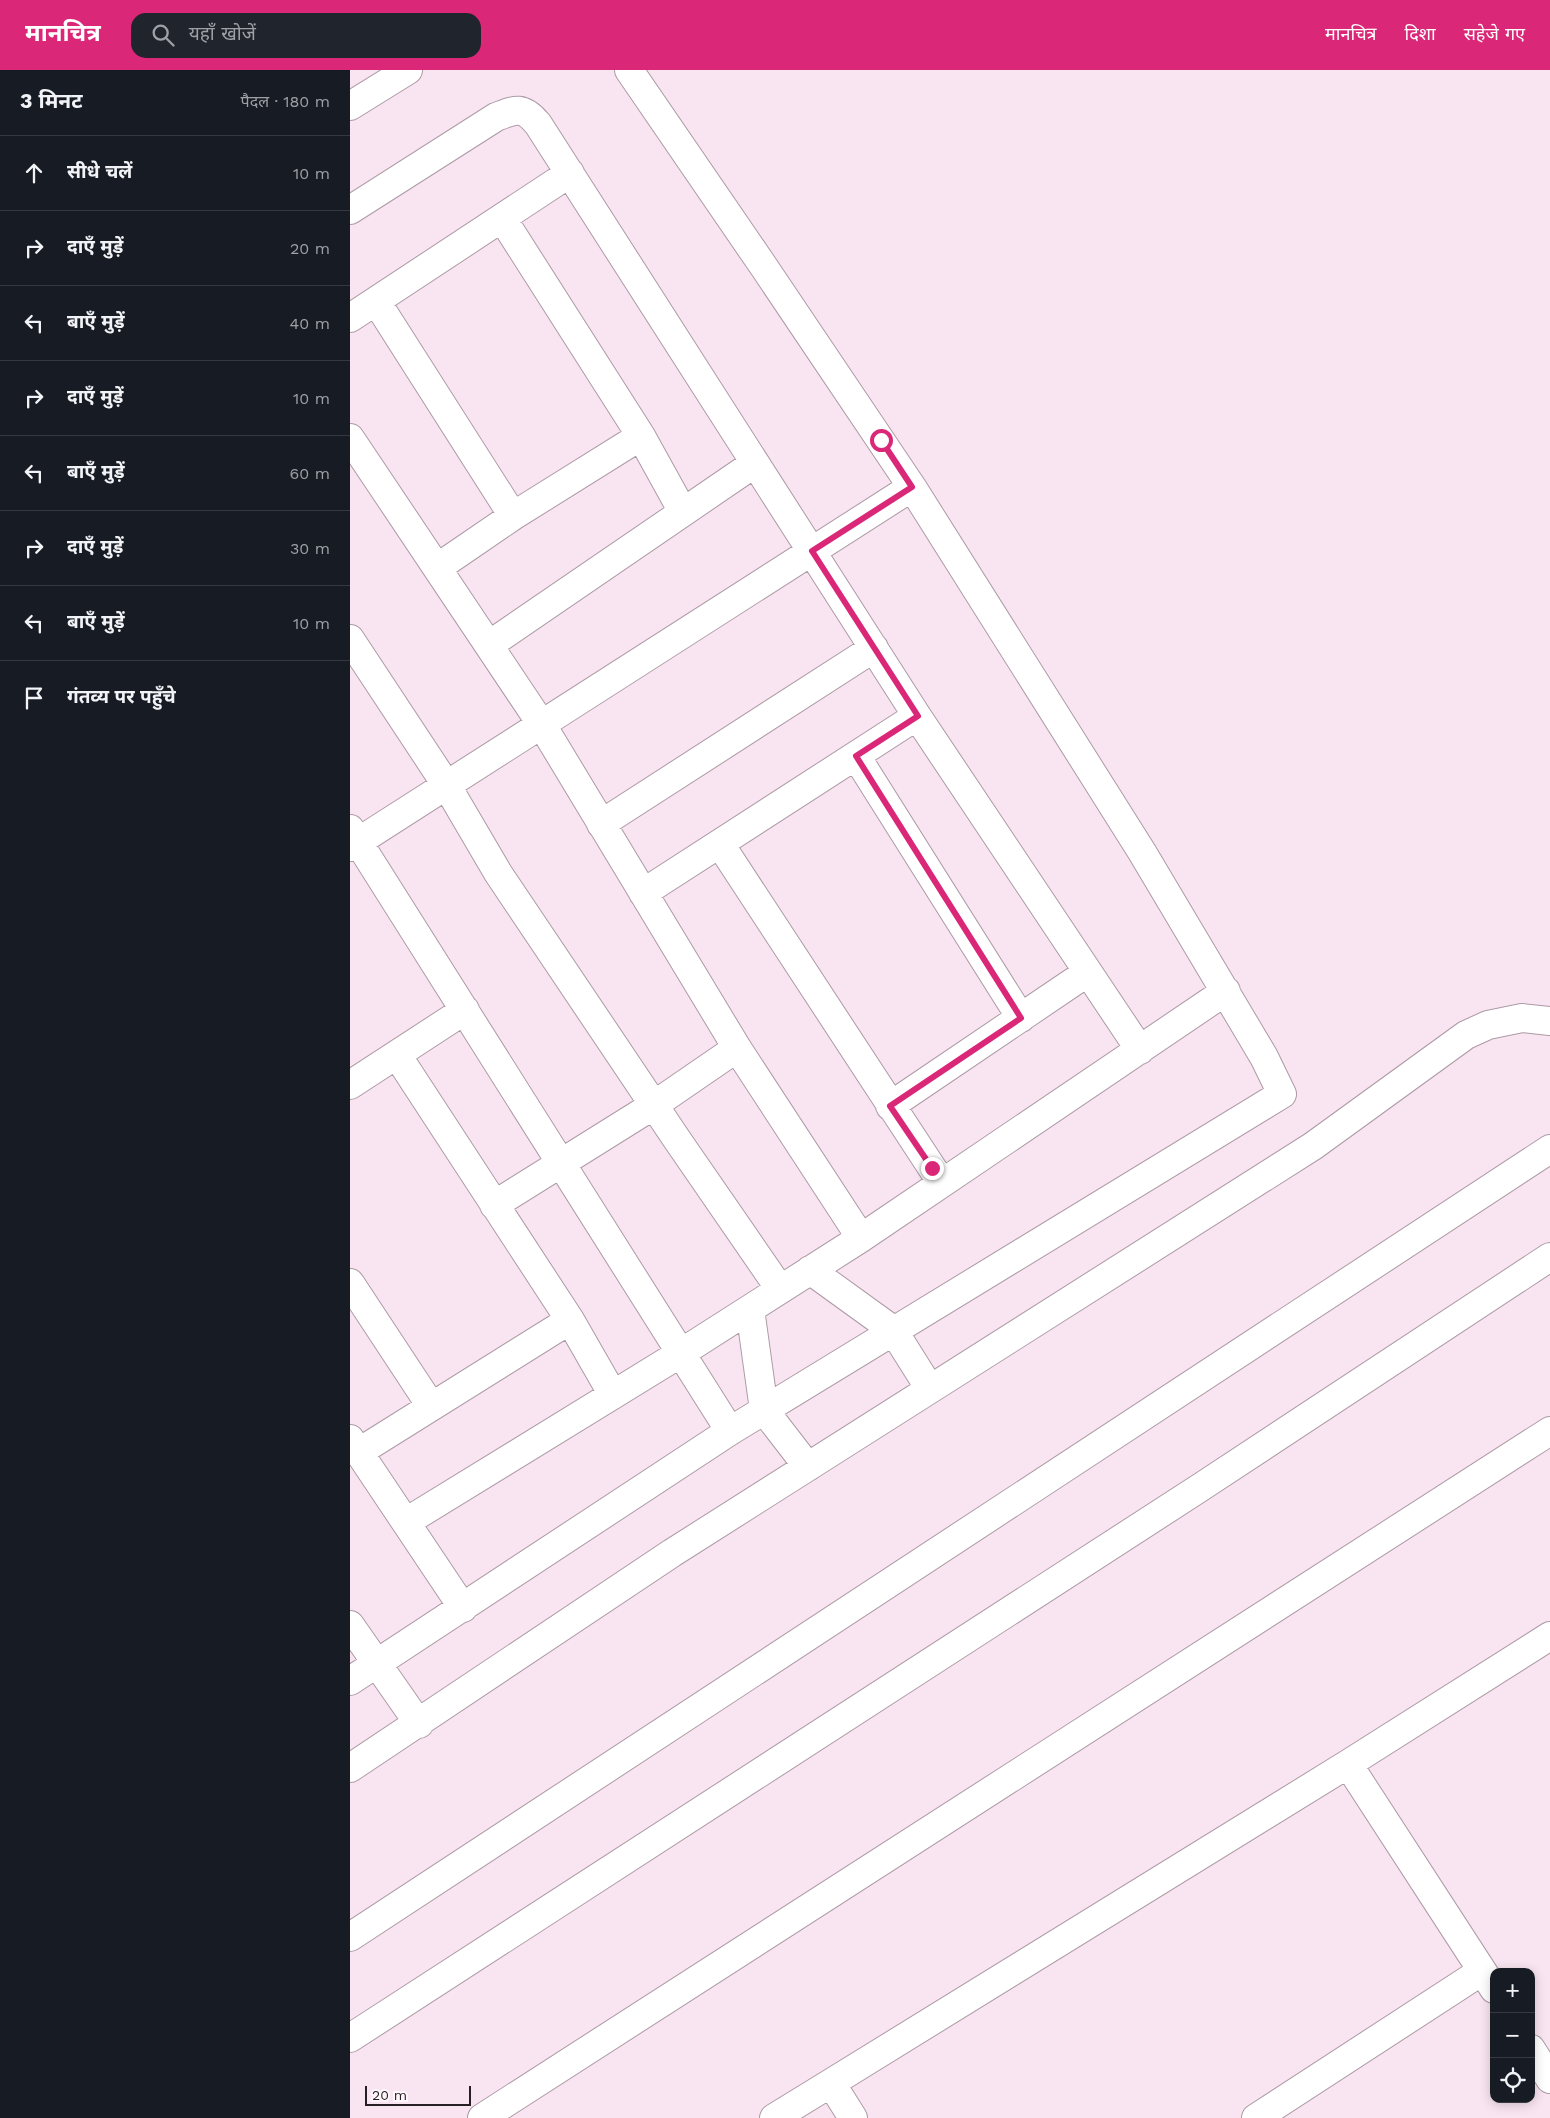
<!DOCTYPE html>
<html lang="hi">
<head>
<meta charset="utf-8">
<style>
	body { margin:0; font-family:"Work Sans","Noto Sans Devanagari",sans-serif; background:#20242c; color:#f1f3f6 }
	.controls { position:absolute; right:15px; bottom:15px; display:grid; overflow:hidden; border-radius:10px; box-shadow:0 2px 12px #0003 }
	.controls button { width:45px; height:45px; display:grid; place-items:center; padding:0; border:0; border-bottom:1px solid #363941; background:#171b24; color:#f1f3f6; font:25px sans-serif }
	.scale { position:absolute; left:15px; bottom:12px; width:106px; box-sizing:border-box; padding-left:5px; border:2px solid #261f23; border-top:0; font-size:14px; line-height:18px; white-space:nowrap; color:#261f23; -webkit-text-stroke:4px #fef6fb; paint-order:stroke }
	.stop { position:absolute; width:15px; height:15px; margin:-11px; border:4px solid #db2777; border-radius:50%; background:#fff }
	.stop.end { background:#db2777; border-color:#fff; box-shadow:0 1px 5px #0008 }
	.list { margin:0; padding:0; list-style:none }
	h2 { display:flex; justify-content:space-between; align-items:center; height:65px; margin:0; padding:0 20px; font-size:21px }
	h2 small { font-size:16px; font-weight:400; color:#9ea1a6 }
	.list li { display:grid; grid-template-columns:32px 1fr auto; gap:15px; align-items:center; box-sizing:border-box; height:75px; padding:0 20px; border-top:1px solid #363941 }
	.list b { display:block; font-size:19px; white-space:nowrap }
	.list em { font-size:16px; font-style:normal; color:#9ea1a6 }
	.icon { flex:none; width:28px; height:28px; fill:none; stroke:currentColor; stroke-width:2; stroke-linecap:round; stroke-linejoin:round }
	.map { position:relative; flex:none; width:1200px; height:2048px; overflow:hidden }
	header { display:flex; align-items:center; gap:30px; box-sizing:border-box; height:70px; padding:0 25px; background:#db2777; color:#fff }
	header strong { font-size:24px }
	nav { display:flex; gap:28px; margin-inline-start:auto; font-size:18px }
	.search { width:350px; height:45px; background:#20242c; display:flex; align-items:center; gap:12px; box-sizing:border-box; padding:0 18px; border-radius:15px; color:#9ea1a6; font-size:19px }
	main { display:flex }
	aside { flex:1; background:#171b24 }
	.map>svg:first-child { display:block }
</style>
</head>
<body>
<header>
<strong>मानचित्र</strong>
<div class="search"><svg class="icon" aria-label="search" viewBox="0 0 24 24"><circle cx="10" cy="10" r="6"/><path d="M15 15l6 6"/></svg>यहाँ खोजें</div>
<nav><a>मानचित्र</a><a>दिशा</a><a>सहेजे गए</a></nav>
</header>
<main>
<aside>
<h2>3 मिनट<small>पैदल · 180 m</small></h2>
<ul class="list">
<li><svg class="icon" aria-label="ahead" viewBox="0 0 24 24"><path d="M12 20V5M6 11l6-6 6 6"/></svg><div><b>सीधे चलें</b></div><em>10 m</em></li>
<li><svg class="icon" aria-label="right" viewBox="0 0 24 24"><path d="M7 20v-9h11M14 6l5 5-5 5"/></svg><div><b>दाएँ मुड़ें</b></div><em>20 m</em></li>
<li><svg class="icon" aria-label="left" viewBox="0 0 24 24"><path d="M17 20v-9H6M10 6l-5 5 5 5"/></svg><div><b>बाएँ मुड़ें</b></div><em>40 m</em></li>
<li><svg class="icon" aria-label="right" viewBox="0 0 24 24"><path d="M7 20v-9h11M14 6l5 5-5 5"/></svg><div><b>दाएँ मुड़ें</b></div><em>10 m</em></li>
<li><svg class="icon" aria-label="left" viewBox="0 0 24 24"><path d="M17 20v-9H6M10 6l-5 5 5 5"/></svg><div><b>बाएँ मुड़ें</b></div><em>60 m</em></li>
<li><svg class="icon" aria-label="right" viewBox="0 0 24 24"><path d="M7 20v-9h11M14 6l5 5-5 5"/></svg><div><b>दाएँ मुड़ें</b></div><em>30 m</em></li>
<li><svg class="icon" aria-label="left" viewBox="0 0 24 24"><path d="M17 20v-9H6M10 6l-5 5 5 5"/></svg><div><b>बाएँ मुड़ें</b></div><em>10 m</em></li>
<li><svg class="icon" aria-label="arrive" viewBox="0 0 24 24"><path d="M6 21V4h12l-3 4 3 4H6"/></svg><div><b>गंतव्य पर पहुँचे</b></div></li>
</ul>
</aside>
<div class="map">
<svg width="1200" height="2048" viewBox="0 0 1200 2048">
	<rect width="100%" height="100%" fill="#f9e5f1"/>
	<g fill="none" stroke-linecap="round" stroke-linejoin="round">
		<defs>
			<path id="minor" d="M0,36L58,0
				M0,140L146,47C166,39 173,36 188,54L567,646L790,980
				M152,148L291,366L333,442
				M26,231L163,446
				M0,248L220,103
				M0,368L192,655L387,978L511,1168
				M87,498L163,446L291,366
				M0,569L97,716L148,803L328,1071L430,1219
				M139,575L405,393
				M506,686L671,948
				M251,754L524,578
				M0,759L380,1361
				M370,774L592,1113
				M0,777L562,417
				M293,823L567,646
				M47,985L220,1250L263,1325
				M0,1015L115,940
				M540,1036L738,902
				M144,1135L304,1035L387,978
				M460,1200L543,1260L580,1319
				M0,1213L81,1336
				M400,1239L414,1340L458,1397
				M0,1369L113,1538
				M9,1382L220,1250
				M56,1452L331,1283L511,1168L876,921
				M0,1555L69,1654
				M0,1611L380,1361L932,1024L914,987L792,782L562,417L414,197L279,0
				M998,1694L1144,1919
				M0,1698L322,1483L963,1076L1116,965L1138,955L1172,948L1200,951
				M0,1867L1200,1079
				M0,1968L851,1417L1200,1187
				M1181,1979L1200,2009
				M481,2013L998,1694L1200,1566
				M132,2048L1200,1361
				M424,2048L481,2013L503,2048
				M906,2048L1132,1901"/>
		</defs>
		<use href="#minor" stroke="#ac9aa5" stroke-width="30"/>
		<use href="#minor" stroke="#fff" stroke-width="28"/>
	</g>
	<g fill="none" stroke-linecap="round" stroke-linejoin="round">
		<path stroke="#db2777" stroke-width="6" d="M531,370L562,417L462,481L568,646L506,686L671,948L540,1036L582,1098"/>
	</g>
</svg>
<div class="controls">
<button>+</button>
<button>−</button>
<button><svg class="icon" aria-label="locate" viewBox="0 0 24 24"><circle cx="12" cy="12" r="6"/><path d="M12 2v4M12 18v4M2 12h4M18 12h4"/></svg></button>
</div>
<div class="scale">20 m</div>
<div class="stop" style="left:531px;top:370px"></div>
<div class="stop end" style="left:582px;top:1098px"></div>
</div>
</main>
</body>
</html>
